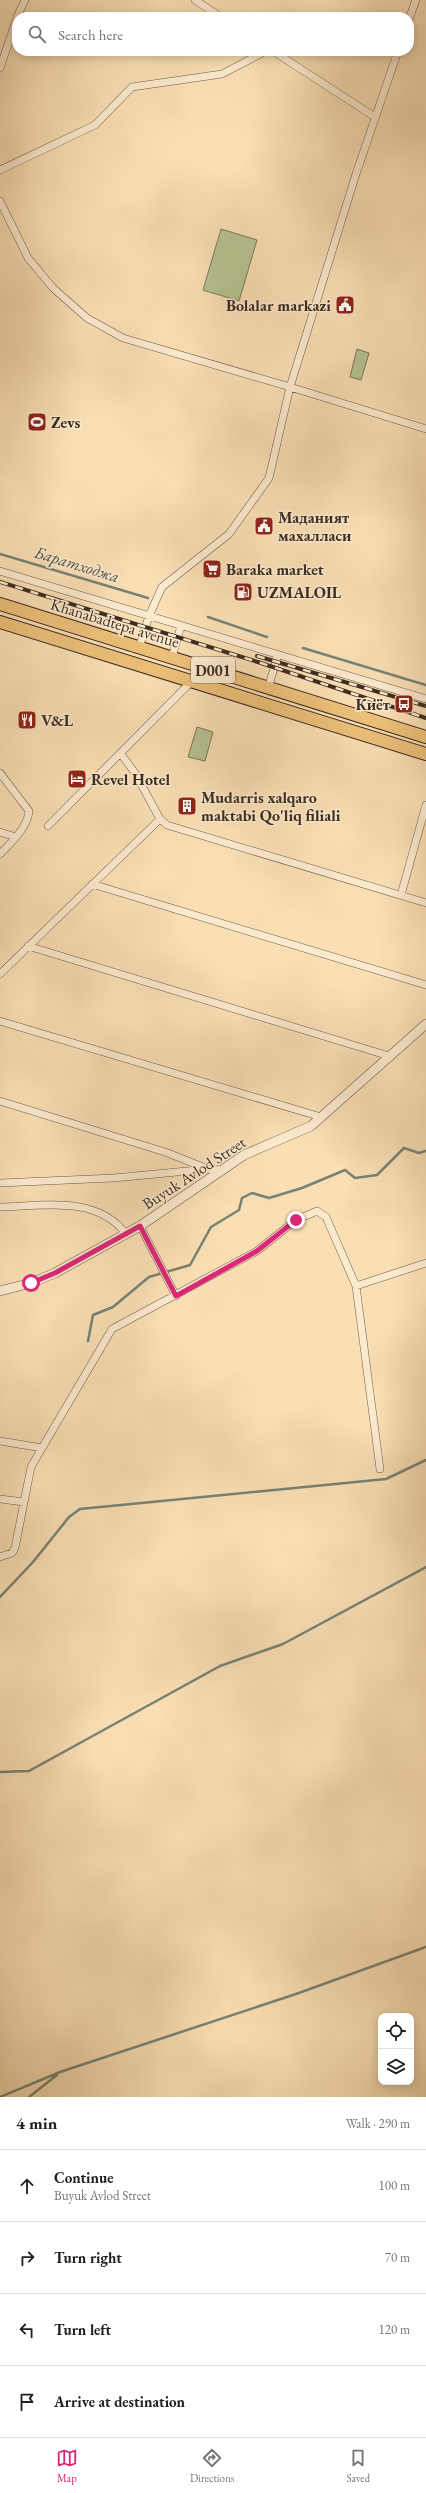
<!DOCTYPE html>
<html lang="en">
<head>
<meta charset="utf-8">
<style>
	body { margin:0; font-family:"EB Garamond",serif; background:#f2f2f2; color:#202124 }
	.controls { position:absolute; right:12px; bottom:12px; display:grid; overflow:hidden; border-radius:8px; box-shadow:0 2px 10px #0003 }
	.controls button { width:36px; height:36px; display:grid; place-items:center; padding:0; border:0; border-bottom:1px solid #e0e0e0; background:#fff; color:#202124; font:20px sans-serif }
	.stop { position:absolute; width:12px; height:12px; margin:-9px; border:3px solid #db2777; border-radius:50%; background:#fff }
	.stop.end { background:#db2777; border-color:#fff; box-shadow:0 1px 4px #0008 }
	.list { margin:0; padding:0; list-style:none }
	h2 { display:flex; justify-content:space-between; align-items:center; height:52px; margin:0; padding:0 16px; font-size:17px }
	h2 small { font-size:13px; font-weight:400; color:#757577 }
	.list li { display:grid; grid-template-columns:26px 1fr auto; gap:12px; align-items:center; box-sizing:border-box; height:72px; padding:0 16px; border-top:1px solid #e0e0e0 }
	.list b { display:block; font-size:15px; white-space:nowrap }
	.list p { margin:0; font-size:13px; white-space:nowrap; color:#757577 }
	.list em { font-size:13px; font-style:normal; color:#757577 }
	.icon { flex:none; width:22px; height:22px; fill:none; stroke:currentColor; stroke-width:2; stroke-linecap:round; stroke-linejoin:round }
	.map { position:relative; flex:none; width:426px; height:2097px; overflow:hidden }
	.search { position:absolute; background:#fff; box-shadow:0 2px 10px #0003; left:12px; right:12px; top:12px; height:44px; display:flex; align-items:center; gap:10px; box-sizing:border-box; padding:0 14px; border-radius:16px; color:#757577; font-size:15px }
	.sheet { height:340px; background:#fff }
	nav { display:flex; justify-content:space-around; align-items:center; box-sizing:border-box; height:56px; border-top:1px solid #e0e0e0; background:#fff; font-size:11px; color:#757577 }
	nav a { display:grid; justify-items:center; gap:2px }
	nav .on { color:#db2777 }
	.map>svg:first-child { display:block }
</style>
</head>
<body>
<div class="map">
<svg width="426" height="2097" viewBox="0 0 426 2097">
	<rect width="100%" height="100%" fill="#fadfb5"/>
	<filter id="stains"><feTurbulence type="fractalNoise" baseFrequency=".005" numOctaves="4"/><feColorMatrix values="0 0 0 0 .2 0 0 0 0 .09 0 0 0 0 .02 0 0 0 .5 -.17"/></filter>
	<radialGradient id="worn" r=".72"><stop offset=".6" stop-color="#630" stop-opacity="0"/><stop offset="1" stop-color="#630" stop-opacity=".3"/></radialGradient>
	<path fill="#b7c392" stroke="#7a785a" d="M221,229L257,240L239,301L203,290Z
		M357,349L369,353L361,380L350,377Z
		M197,727L213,732L205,761L188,757Z"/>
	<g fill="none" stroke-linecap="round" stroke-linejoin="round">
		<path stroke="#778376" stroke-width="2.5" d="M0,554L148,598
			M208,617L267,637
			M303,648L426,685
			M88,1341L93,1315L113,1307L149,1277L190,1265L211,1227L239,1210L242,1198L252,1193L269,1198L302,1188L345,1170L355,1178L377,1175L404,1148L419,1153L426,1151
			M0,1597L33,1562L69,1517L80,1509L386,1479L426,1460
			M0,1772L29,1771L220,1666L283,1644L426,1567
			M0,2097L60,2072L296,1994L426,1947
			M29,2097L57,2075"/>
		<defs>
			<path id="minor" d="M195,0L221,17
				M17,17L25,0
				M409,19L416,0
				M273,51L375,117
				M398,51L356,174L290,387L426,429
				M0,68L17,18
				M0,170L95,125L132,87L222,74L266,51
				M0,201L28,258L53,288L87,318L123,338L290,387L269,478L229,534L162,587L149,616L139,648
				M0,571L426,699
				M172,657L181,626
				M268,688L278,655
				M121,754L135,773L160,819L167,825L426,903
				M0,773L29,811C28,827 11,843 0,854
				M48,826L192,681
				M0,832L16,837
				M92,884L426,985
				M401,895L426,805
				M28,946L389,1056
				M0,974L160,819
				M0,1021L321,1117
				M0,1101L165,1152L208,1169
				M0,1183L114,1178L208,1169L220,1170
				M0,1207C43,1206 97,1195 126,1234
				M140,1226L176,1296
				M356,1286L426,1263
				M0,1441L42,1448L112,1329L257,1251L296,1220L317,1211L326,1217L356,1286L380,1469
				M0,1499L24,1502
				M0,1557L12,1553L15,1548L31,1467L42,1448"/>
			<path id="tertiary" d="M0,1291L31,1283L55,1273L140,1226L244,1155L311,1126L426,1024"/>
			<path id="trunk" d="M0,604L426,737
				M0,622L426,754"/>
		</defs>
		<use href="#minor" stroke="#6c5a46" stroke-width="8"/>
		<use href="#tertiary" stroke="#6c5a46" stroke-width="10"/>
		<use href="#trunk" stroke="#3c2d21" stroke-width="14"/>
		<use href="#minor" stroke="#fceacf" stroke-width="7"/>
		<use href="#tertiary" stroke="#fceacf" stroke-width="9"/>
		<use href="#trunk" stroke="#edc07a" stroke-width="12"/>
		<defs>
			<path id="rail" d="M0,582L261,663L426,718
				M257,656L426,706"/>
		</defs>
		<use href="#rail" stroke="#3c2d21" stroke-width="4"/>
		<use href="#rail" stroke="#fceacf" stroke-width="2.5" stroke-dasharray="8" stroke-linecap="butt"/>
	</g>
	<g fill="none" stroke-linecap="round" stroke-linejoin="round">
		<path stroke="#db2777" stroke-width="5" d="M31,1283L55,1273L140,1226L176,1296L257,1251L296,1220"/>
	</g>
	<defs>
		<symbol id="civic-square" viewBox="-11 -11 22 22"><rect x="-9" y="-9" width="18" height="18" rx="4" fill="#8f2418" stroke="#fceacf"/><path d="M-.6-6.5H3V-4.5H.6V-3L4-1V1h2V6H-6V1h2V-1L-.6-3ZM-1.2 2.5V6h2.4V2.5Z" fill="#fff"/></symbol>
		<symbol id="stadium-square" viewBox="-11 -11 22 22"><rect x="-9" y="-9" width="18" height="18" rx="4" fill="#8f2418" stroke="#fceacf"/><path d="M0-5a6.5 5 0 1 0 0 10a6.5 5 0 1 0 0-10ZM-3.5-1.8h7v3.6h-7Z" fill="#fff"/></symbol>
		<symbol id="supermarket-square" viewBox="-11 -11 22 22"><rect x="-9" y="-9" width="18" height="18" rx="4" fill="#8f2418" stroke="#fceacf"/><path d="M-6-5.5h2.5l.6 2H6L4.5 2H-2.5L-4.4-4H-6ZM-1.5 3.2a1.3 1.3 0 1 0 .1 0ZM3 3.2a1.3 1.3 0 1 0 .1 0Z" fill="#fff"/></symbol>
		<symbol id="fuel-square" viewBox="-11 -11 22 22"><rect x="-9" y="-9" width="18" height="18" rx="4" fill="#8f2418" stroke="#fceacf"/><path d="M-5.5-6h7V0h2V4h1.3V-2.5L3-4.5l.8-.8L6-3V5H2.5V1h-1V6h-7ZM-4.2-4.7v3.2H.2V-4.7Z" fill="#fff"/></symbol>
		<symbol id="bus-square" viewBox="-11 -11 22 22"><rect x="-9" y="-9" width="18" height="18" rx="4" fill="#8f2418" stroke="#fceacf"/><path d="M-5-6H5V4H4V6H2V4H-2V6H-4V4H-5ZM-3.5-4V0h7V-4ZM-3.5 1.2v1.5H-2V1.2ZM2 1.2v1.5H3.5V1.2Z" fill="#fff"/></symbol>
		<symbol id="restaurant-square" viewBox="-11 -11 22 22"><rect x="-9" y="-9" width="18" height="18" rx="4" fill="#8f2418" stroke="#fceacf"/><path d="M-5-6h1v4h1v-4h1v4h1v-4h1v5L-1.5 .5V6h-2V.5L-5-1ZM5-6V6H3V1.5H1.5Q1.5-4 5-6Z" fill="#fff"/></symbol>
		<symbol id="hotel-square" viewBox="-11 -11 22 22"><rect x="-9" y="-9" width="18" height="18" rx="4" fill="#8f2418" stroke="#fceacf"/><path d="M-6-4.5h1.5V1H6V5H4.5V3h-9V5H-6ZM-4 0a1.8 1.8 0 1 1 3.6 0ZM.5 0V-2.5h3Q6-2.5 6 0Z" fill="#fff"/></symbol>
		<symbol id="building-square" viewBox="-11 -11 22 22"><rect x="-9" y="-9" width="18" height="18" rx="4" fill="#8f2418" stroke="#fceacf"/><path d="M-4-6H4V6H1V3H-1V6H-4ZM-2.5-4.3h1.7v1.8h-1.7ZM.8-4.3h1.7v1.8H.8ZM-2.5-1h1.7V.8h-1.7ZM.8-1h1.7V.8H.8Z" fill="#fff"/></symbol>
	</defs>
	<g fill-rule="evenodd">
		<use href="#civic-square" x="334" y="294" width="22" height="22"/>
		<use href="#stadium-square" x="26" y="411" width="22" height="22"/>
		<use href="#civic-square" x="253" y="515" width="22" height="22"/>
		<use href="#supermarket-square" x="201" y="558" width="22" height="22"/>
		<use href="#fuel-square" x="232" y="581" width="22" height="22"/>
		<use href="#bus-square" x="393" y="693" width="22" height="22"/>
		<use href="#restaurant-square" x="16" y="709" width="22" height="22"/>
		<use href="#hotel-square" x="66" y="768" width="22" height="22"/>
		<use href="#building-square" x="176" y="795" width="22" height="22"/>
	</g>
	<g text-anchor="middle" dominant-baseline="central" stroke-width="3" stroke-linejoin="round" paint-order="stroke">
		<rect fill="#fceacf" stroke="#766655" stroke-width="1" x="191" y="657" width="44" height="26" rx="3"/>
		<g font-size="15" font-weight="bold" fill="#3c2d21">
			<text x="213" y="670">D001</text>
		</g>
		<g font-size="16" font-weight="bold" fill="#3c2d21" stroke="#fceacf" text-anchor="start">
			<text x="331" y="305" text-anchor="end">Bolalar markazi</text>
			<text x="51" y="422">Zevs</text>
			<text x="278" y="517">Маданият<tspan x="278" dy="18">махалласи</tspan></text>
			<text x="226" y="569">Baraka market</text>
			<text x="257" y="592">UZMALOIL</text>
			<text x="390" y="704" text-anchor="end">Киёт</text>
			<text x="41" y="720">V&amp;L</text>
			<text x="91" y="779">Revel Hotel</text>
			<text x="201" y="797">Mudarris xalqaro<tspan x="201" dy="18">maktabi Qo'liq filiali</tspan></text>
		</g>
		<g font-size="16" fill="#3c2d21" stroke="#fceacf">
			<text transform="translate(115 623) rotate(17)">Khanabadtepa avenue</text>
			<text transform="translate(194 1173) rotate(-33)">Buyuk Avlod Street</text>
		</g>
		<g font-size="17" font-style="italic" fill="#545144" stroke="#fceacf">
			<text transform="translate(77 564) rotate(17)">Баратходжа</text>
		</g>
	</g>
	<rect width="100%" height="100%" filter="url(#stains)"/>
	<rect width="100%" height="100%" fill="url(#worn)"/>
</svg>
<div class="controls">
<button><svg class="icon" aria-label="locate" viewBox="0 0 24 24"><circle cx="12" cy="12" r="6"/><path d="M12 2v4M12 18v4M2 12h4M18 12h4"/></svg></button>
<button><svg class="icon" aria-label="layers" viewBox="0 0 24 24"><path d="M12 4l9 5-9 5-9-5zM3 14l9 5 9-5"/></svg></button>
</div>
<div class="stop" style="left:31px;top:1283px"></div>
<div class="stop end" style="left:296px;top:1220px"></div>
<div class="search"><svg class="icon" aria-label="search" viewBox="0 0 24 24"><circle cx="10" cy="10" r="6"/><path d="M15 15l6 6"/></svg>Search here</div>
</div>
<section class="sheet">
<h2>4 min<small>Walk · 290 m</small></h2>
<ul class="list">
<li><svg class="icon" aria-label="ahead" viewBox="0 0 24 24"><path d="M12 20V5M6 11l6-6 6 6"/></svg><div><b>Continue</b><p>Buyuk Avlod Street</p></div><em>100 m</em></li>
<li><svg class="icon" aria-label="right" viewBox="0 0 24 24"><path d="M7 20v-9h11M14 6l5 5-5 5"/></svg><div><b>Turn right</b></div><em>70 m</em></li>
<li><svg class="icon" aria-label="left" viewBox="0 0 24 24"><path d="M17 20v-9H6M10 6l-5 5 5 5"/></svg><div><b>Turn left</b></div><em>120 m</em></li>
<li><svg class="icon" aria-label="arrive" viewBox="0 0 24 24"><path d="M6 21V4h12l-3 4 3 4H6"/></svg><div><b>Arrive at destination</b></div></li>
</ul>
</section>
<nav>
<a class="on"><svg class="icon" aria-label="map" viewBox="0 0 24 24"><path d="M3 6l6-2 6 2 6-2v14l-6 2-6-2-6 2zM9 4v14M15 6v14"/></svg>Map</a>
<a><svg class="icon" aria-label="directions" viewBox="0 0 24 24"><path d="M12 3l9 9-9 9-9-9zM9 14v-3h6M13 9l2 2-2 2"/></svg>Directions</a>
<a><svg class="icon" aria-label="saved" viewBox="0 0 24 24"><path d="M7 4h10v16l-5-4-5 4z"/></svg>Saved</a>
</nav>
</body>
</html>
